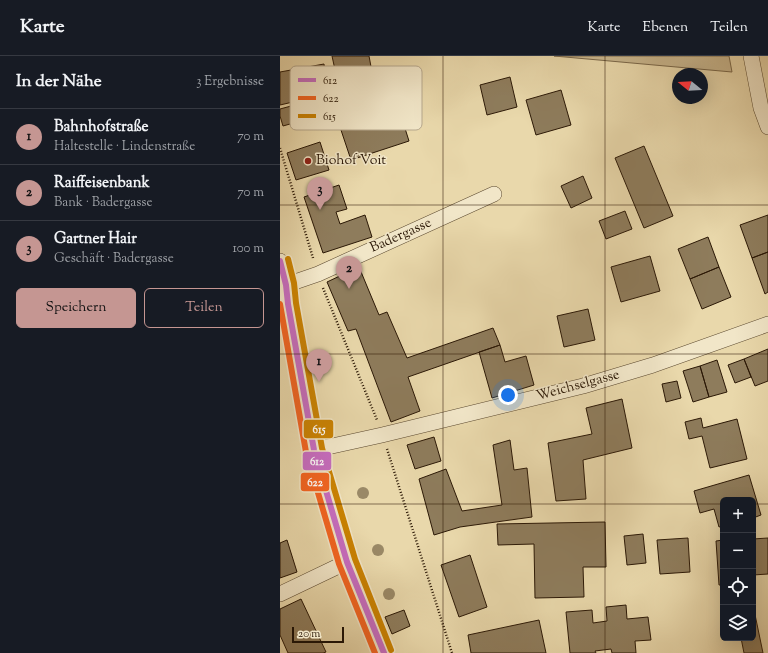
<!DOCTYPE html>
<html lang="de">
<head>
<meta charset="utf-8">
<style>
	body { margin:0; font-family:"Sorts Mill Goudy",serif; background:#242831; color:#f1f3f6 }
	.controls { position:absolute; right:12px; bottom:12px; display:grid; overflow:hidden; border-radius:6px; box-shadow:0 4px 16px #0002 }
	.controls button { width:36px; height:36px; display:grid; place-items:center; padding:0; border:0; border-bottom:1px solid #363941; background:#171b24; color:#f1f3f6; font:20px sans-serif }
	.compass { position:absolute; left:392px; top:12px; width:36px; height:36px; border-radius:50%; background:#171b24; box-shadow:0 4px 16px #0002; rotate:288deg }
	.scale { position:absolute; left:12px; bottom:10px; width:52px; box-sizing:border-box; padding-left:4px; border:2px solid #2b1806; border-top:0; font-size:11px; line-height:14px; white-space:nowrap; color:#2b1806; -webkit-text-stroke:3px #f1e6c8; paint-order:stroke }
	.you { position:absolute; left:228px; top:339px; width:14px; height:14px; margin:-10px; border:3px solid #fff; border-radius:50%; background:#1a73e8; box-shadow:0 0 0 6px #1a73e833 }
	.badge { display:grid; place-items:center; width:26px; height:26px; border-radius:50%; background:#c59692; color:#111; font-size:13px; font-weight:700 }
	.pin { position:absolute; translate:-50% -33px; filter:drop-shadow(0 1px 2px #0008) }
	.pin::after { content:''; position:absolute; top:21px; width:14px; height:12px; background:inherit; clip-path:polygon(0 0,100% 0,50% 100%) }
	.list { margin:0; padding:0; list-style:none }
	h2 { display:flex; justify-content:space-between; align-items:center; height:52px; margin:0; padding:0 16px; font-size:17px }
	h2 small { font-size:13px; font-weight:400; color:#9ea1a6 }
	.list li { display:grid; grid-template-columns:26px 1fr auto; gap:12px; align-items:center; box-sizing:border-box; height:56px; padding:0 16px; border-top:1px solid #363941 }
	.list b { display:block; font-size:15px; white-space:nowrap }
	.list p { margin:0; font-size:13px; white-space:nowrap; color:#9ea1a6 }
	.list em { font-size:13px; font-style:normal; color:#9ea1a6 }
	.actions { display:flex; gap:8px; padding:12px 16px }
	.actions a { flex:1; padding:9px 0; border:1px solid #c59692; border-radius:6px; text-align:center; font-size:14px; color:#c59692 }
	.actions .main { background:#c59692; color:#111 }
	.icon { flex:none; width:22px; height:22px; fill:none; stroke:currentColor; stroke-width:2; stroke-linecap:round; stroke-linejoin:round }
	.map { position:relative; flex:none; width:488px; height:597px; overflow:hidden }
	header { display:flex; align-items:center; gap:24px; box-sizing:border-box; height:56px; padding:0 20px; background:#171b24; border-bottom:1px solid #363941 }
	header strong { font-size:19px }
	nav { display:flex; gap:22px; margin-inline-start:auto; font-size:14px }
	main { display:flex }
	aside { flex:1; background:#171b24 }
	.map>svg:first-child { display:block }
</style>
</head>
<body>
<header>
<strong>Karte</strong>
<nav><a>Karte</a><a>Ebenen</a><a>Teilen</a></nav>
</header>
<main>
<aside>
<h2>In der Nähe<small>3 Ergebnisse</small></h2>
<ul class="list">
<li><span class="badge">1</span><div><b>Bahnhofstraße</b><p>Haltestelle · Lindenstraße</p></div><em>70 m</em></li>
<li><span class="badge">2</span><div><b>Raiffeisenbank</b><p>Bank · Badergasse</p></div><em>70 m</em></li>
<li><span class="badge">3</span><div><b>Gartner Hair</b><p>Geschäft · Badergasse</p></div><em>100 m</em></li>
</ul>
<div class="actions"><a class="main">Speichern</a><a>Teilen</a></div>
</aside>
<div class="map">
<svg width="488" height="597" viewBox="0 0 488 597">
	<rect width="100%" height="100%" fill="#e9d8ab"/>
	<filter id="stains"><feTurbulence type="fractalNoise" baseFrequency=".005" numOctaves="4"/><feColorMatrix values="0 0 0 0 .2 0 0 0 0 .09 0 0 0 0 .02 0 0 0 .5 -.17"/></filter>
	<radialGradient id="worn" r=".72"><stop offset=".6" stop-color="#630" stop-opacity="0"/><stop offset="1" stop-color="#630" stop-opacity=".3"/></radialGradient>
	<path fill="#c9b78f" stroke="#7a684a" d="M274,0H449L452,16Z"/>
	<path fill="#8e7c5c" stroke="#2b1806" d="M52,0H89L92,16L57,23Z
		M44,8L47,38L0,49V16Z
		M230,21L237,51L207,59L200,29Z
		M111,28L129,85L71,104L52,47Z
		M281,34L291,69L256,79L246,44Z
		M26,46L31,62L3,70L0,60V53Z
		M40,86L49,114L16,124L7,97Z
		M364,90L393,160L364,172L335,102Z
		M303,120L312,142L291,152L281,130Z
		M59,129L67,153L56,156L60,168L85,159L92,181L43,197L24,141Z
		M345,155L352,173L326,183L319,165Z
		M488,159V196L472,202L460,169Z
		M428,181L439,211L410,223L398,193Z
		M488,196V236L485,238L472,202Z
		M370,200L380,235L341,246L331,211Z
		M79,211L99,259L107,256L127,302L213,272L220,289L128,321L140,355L111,366L76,273L68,275L47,226Z
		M439,211L451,241L422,253L410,223Z
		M308,253L315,284L284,291L277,260Z
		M220,289L225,306L246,300L254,329L212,342L199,296Z
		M488,293V325L475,330L464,303Z
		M464,303L471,321L455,327L448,309Z
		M437,304L447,336L429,341L420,310Z
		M420,310L429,341L413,346L403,315Z
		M397,325L401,342L386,346L382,328Z
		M342,343L352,392L303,404L306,443L276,445L268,387L312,378L306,352Z
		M421,362L423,372L457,363L467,403L430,412L422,380L409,383L405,366Z
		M154,381L161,405L135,413L127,389Z
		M230,384L234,414L247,412L252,461L180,471L154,479L139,423L166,413L182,455L222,449L213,389Z
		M469,419L481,459L473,462V444H443V470L439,471L434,453L420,457L414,435Z
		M325,466L326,511H303L304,541L255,542L254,488L218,489L217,468Z
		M363,478L366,507L347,509L344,480Z
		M408,482L410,516L380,518L377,484Z
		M488,482V518L473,519V483Z
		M7,484L17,516L0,522V487Z
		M443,484V529H439L436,485Z
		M190,499L207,551L179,561L161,509Z
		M21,543L46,596L43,597H8L0,579V553Z
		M346,549L347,563L368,561L371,584L355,585L356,597H332L331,593L315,595L316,597H290L286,556L312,554L313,567L327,565L326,551Z
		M473,549L483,597H464L461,582H473Z
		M124,554L130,570L112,578L105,561Z
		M259,564L266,597H191L188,579Z"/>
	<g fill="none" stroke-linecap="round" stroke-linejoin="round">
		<defs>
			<path id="minor" d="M471,0L481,52L488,71
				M0,205L6,229L8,248L34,394L67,506L104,597
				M6,229L38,218L214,138
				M34,394L102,379L303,330L373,309L488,268
				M0,538L67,506"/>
		</defs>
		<use href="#minor" stroke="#5a482f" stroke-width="16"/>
		<path stroke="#2b1806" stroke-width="2.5" stroke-dasharray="1 2" stroke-linecap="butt" d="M0,92L33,202
			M43,232L97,364
			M107,393L172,597"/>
		<use href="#minor" stroke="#f1e6c8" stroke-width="15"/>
		<defs>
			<path id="bus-1" d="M0,205L6,229L8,248L34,394L67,506L104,597"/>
			<path id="bus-2" d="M0,248L26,396L59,508L95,597"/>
			<path id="bus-3" d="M8,203L14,227L16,247L42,392L75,503L111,594"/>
		</defs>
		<use href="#bus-1" stroke="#f1e6c8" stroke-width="9"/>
		<use href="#bus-2" stroke="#f1e6c8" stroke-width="9"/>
		<use href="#bus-3" stroke="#f1e6c8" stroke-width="9"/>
		<use href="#bus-1" stroke="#c76dc0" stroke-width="6"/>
		<use href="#bus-2" stroke="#f26522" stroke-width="6"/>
		<use href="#bus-3" stroke="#ca8202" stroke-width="6"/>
	</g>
	<g fill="#9a8967">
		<circle cx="83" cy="437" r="6"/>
		<circle cx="98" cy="494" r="6"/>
		<circle cx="109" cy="538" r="6"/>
	</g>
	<path fill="none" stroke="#2b1806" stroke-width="1" stroke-opacity="0.55" d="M163,0V597M325,0V597M0,149H488M0,298H488M0,448H443M473,448H488"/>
	<circle fill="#8f2418" stroke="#f1e6c8" stroke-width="1.5" cx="28" cy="105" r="4"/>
	<g text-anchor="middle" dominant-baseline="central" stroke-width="3" stroke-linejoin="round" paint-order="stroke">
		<g font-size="14" fill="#2b1806" stroke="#f1e6c8" text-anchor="start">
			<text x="36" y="105">Biohof Voit</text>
		</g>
		<g font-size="14" fill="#2b1806" stroke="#f1e6c8">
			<text transform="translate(121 180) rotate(-24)">Badergasse</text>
			<text transform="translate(298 330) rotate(-15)">Weichselgasse</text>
		</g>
	</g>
	<rect x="10" y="10" width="132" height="64" rx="6" fill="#f1e6c8" stroke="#b6a88e" stroke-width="1"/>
	<rect x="18" y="22" width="18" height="4" fill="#c76dc0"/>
	<rect x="18" y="40" width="18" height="4" fill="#f26522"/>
	<rect x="18" y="58" width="18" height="4" fill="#ca8202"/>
	<g font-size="11" fill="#2b1806">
		<text x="43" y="28">612</text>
		<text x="43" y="46">622</text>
		<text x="43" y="64">615</text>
	</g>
	<g stroke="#f1e6c8" stroke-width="1.5">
		<rect x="23" y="363" width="31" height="20" rx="4" fill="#ca8202"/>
		<rect x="22" y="395" width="30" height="20" rx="4" fill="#c76dc0"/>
		<rect x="20" y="416" width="30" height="20" rx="4" fill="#f26522"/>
	</g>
	<g font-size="11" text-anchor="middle" font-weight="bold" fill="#fff">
		<text x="39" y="377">615</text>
		<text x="37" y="409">612</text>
		<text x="35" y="430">622</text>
	</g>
	<rect width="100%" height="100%" filter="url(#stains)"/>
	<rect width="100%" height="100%" fill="url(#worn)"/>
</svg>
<div class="controls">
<button>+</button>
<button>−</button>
<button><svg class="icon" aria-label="locate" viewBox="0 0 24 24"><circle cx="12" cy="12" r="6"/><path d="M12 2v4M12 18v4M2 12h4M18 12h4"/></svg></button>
<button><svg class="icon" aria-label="layers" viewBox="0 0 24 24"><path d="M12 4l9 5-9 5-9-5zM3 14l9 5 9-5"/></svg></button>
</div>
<svg class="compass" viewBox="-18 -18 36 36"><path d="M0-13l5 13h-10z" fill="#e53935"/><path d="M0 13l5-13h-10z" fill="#9ea1a6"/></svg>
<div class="scale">20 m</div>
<div class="you"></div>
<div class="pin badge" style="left:39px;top:326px">1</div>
<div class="pin badge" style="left:69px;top:233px">2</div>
<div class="pin badge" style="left:40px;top:154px">3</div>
</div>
</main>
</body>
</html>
